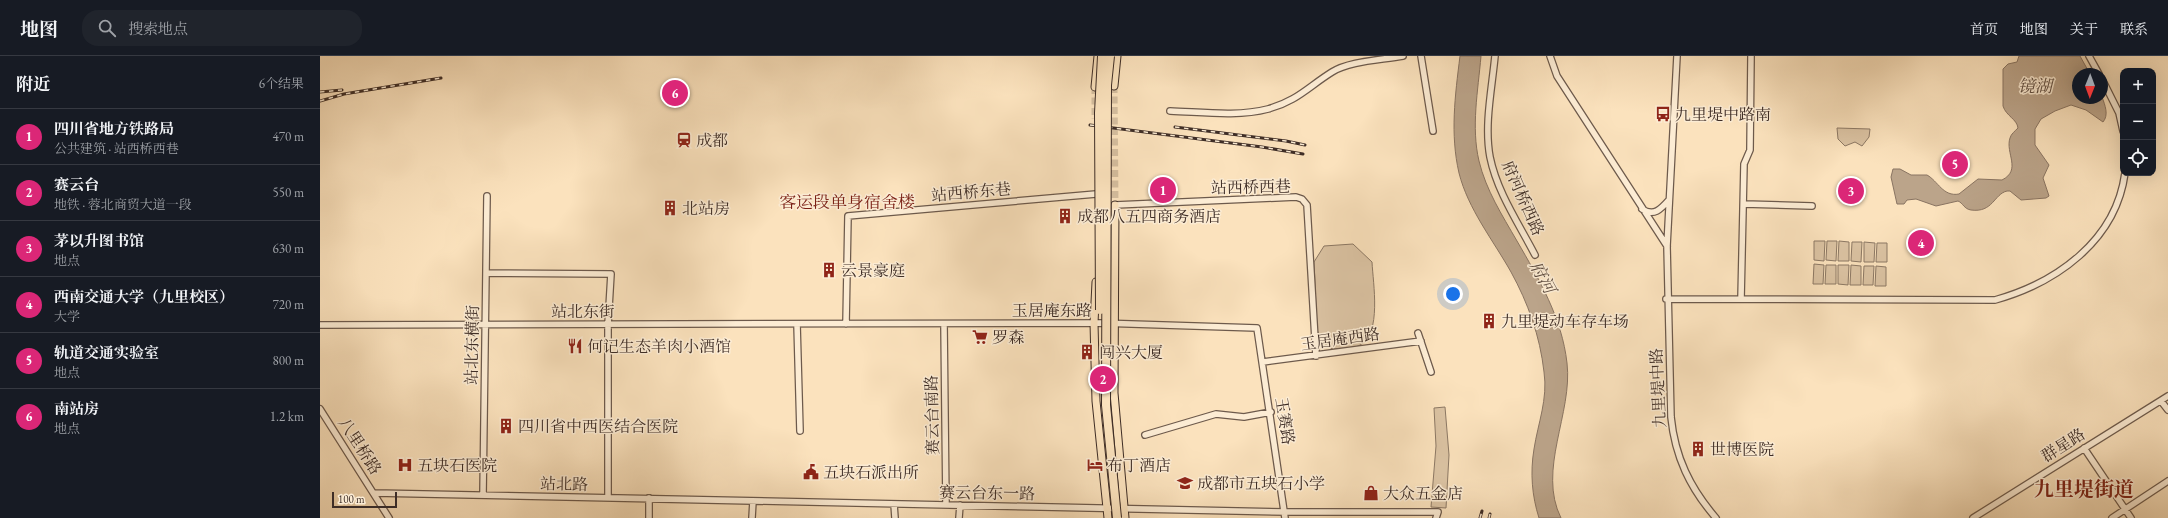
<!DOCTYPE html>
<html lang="zh">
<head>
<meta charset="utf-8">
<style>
	body { margin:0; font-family:"EB Garamond","Noto Serif SC",serif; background:#20242c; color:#f1f3f6 }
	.controls { position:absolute; right:12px; top:12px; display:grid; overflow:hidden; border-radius:8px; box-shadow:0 4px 16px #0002 }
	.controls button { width:36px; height:36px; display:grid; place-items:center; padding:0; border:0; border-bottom:1px solid #363941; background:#171b24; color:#f1f3f6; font:20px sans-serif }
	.compass { position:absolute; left:1752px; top:12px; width:36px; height:36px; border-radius:50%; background:#171b24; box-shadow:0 4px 16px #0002; rotate:181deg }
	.scale { position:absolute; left:12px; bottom:10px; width:65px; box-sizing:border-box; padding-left:4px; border:2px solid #3e2d26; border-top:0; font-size:11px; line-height:14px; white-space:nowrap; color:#3e2d26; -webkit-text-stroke:3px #fcecd4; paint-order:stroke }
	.you { position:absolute; left:1133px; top:238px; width:14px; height:14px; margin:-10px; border:3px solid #fff; border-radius:50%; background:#1a73e8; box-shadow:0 0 0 6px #1a73e833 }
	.badge { display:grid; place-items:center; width:26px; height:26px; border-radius:50%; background:#db2777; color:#fff; font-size:13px; font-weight:700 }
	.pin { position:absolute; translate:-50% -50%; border:2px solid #fff; box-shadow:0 1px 4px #0006 }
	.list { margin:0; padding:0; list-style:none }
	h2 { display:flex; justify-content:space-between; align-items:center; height:52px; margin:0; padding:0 16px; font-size:17px }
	h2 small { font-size:13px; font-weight:400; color:#9ea1a6 }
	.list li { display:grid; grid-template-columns:26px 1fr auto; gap:12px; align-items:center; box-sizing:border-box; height:56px; padding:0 16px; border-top:1px solid #363941 }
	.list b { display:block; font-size:15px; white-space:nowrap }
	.list p { margin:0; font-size:13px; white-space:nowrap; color:#9ea1a6 }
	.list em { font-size:13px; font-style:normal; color:#9ea1a6 }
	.icon { flex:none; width:22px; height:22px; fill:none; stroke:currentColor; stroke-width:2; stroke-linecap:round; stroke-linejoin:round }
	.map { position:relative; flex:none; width:1848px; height:462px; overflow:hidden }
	header { display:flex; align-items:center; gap:24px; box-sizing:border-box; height:56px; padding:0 20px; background:#171b24; border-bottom:1px solid #363941 }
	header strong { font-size:19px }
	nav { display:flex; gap:22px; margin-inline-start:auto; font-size:14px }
	.search { width:280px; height:36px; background:#20242c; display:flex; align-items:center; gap:10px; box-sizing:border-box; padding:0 14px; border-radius:16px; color:#9ea1a6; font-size:15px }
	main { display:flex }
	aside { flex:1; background:#171b24 }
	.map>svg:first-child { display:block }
</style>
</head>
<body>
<header>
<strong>地图</strong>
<div class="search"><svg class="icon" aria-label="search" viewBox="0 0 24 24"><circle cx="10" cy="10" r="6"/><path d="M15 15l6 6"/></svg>搜索地点</div>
<nav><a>首页</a><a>地图</a><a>关于</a><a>联系</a></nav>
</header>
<main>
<aside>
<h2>附近<small>6个结果</small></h2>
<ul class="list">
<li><span class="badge">1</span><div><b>四川省地方铁路局</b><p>公共建筑 · 站西桥西巷</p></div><em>470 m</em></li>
<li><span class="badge">2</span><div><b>赛云台</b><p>地铁 · 蓉北商贸大道一段</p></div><em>550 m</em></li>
<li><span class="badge">3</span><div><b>茅以升图书馆</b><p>地点</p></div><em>630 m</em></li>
<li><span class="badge">4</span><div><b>西南交通大学（九里校区）</b><p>大学</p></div><em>720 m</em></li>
<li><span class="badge">5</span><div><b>轨道交通实验室</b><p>地点</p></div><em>800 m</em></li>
<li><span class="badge">6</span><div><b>南站房</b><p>地点</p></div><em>1.2 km</em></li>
</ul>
</aside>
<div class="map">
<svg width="1848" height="462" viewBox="0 0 1848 462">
	<rect width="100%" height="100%" fill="#fbe2bd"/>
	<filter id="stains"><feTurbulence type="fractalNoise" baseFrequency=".005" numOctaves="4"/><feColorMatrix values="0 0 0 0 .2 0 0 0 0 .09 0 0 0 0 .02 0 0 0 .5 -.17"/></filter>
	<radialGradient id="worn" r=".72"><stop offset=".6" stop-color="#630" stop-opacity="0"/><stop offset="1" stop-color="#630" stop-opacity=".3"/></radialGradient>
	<path fill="#dbc3a3" stroke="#8c7864" d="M1517,72L1550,73L1549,81L1542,90L1535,86L1525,90L1518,83Z
		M1494,185H1505L1504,205L1494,204Z
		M1507,185H1517L1516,205L1506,204Z
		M1519,185L1529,186V205H1518Z
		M1532,186H1542L1541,206L1531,205Z
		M1544,186L1555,187L1554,206H1544Z
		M1557,187H1567V206H1556Z
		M1033,188L1052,206C1053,227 1062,278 1040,289C1034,293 1020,292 1012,293L1000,284L997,273L994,206L1004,190Z
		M1494,208L1504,209L1503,228H1493Z
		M1506,209H1516V228H1505Z
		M1518,209H1529L1528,229L1518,228Z
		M1531,209L1541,210V229H1530Z
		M1544,210H1554L1553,229H1543Z
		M1556,210L1566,211V230H1555Z
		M1125,351L1129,399L1126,452L1111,451L1116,390L1114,352Z"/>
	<path fill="#bba48a" stroke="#897462" d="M1140,0H1161C1158,35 1151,71 1159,105C1166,134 1182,159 1197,185C1219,223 1242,262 1247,307C1253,357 1217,414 1241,462H1219C1212,440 1210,417 1214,393C1218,367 1228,343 1224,316C1220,280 1208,247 1191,216C1173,184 1148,153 1139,117C1130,78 1135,40 1140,0Z
		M1699,0H1760L1770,18H1758V42L1782,41C1785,49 1789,59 1783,66L1766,54L1751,49L1735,55L1721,63L1715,73V89L1729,109L1723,122L1729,140L1726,142L1701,144L1690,135H1687C1674,138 1673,157 1651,154C1644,153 1643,147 1638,145L1616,150L1596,143L1587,144L1584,148H1577L1571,121L1573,113H1580L1591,119H1607C1618,125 1623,141 1639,138L1658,123L1682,124C1702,114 1685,97 1690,82C1691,78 1695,75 1698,72C1697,63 1686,60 1683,50V13L1688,8L1697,6Z"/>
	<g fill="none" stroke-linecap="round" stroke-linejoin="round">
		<path stroke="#d5be9f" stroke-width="7" stroke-dasharray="7 3.5" stroke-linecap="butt" d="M794,30L795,149
			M775,31V63"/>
		<defs>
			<path id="minor" d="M1101,0L1113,75
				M1175,0C1172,32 1164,69 1170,101C1177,136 1199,168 1215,199
				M1230,0L1237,20L1347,190
				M1357,0L1347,190L1351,361C1355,401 1370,432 1396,462
				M1769,0L1779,18
				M1782,23L1799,57L1803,75
				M850,55C881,56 918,61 948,53C977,45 988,31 1012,16C1029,5 1062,4 1083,0
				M1424,148L1492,150
				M795,149L976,141L982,143L987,149L996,300
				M1322,153C1334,161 1341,153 1349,144
				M167,217L291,218L288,268V442
				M1346,243L1675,244C1736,227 1796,185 1805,117
				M1421,243L1424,108L1430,94L1431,0
				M477,268L480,375
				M526,268L528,160L776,138
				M624,268L626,449
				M0,269L780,267L937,272L965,462
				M1098,277L1111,316
				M943,306L1101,285
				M1841,345L1848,354
				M0,353L69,462
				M825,379L896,358L924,361L951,356
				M1764,392L1811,462
				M54,437L966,456H1118L1116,462
				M163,439L167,140
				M329,442V462
				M574,448L575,462
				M432,462L433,445
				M639,462L640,449
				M1653,462L1848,340
				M1792,462L1848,425"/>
			<path id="major" d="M794,30L797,0
				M775,31L778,0
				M795,149L794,337L805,462
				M776,226L774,267L776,345L788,462"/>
		</defs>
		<use href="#minor" stroke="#6d5a4c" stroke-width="8"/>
		<use href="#major" stroke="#3e2d26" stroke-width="9"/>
		<use href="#minor" stroke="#fcecd4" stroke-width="5.5"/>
		<use href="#major" stroke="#fbe2bd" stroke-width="7"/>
		<defs>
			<path id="rail" d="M0,36L22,34
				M0,45L24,38L121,22
				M770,69L942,91L983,98
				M855,71L966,85L985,89
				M1160,462L1162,455
				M1169,462L1170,458"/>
		</defs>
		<use href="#rail" stroke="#3e2d26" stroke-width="3"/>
		<use href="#rail" stroke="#fcecd4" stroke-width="1.5" stroke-dasharray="4.5" stroke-linecap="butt"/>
		<defs>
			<path id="highway-bridge" d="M790,0L787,29L786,349L797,462
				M780,254L779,57L782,0"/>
		</defs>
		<use href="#highway-bridge" stroke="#3e2d26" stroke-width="10" stroke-linecap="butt"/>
		<use href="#highway-bridge" stroke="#fbe2bd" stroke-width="8"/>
	</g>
	<defs>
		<symbol id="bus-bare" viewBox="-9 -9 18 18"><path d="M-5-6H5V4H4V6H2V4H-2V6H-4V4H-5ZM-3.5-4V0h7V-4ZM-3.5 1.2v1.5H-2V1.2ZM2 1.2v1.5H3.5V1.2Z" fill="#8f2418" stroke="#fcecd4" stroke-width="2.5" paint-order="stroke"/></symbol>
		<symbol id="station-bare" viewBox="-9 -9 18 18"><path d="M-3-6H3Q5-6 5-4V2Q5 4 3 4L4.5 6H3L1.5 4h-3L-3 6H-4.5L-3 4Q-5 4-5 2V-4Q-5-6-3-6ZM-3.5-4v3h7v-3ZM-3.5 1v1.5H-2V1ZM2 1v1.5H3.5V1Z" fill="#8f2418" stroke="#fcecd4" stroke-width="2.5" paint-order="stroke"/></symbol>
		<symbol id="building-bare" viewBox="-9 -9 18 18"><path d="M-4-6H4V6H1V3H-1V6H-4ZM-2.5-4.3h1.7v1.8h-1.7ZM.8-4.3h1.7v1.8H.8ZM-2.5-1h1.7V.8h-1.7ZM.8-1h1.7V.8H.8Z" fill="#8f2418" stroke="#fcecd4" stroke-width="2.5" paint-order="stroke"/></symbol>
		<symbol id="supermarket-bare" viewBox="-9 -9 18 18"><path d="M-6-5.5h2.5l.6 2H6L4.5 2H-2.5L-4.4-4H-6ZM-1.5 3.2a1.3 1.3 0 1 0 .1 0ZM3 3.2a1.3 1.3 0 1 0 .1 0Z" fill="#8f2418" stroke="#fcecd4" stroke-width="2.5" paint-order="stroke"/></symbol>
		<symbol id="restaurant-bare" viewBox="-9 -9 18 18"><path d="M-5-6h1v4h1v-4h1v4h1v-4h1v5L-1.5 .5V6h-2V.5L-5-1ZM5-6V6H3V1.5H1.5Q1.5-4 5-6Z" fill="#8f2418" stroke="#fcecd4" stroke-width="2.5" paint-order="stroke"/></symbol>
		<symbol id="hospital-bare" viewBox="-9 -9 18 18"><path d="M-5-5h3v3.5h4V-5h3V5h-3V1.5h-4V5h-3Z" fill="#8f2418" stroke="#fcecd4" stroke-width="2.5" paint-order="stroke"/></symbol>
		<symbol id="hotel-bare" viewBox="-9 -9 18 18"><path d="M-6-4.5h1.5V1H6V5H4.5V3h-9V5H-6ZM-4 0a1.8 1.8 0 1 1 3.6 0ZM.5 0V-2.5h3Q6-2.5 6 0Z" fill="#8f2418" stroke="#fcecd4" stroke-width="2.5" paint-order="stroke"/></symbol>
		<symbol id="civic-bare" viewBox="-9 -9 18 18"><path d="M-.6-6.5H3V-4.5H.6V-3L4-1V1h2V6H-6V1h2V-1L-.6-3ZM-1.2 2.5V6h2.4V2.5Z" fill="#8f2418" stroke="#fcecd4" stroke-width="2.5" paint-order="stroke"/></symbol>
		<symbol id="school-bare" viewBox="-9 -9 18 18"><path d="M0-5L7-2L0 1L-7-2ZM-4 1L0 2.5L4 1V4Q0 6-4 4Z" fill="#8f2418" stroke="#fcecd4" stroke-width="2.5" paint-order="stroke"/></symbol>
		<symbol id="shop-bare" viewBox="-9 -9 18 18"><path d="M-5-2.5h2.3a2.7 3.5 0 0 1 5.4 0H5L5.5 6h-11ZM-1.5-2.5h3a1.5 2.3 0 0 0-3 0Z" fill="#8f2418" stroke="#fcecd4" stroke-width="2.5" paint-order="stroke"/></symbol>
	</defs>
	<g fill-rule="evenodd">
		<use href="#bus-bare" x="1332" y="47" width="22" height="22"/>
		<use href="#station-bare" x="353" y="73" width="22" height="22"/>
		<use href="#building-bare" x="339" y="141" width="22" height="22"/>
		<use href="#building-bare" x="734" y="149" width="22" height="22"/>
		<use href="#building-bare" x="498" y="203" width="22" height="22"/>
		<use href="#building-bare" x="1158" y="254" width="22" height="22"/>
		<use href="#supermarket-bare" x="649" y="270" width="22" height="22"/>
		<use href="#restaurant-bare" x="244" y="279" width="22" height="22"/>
		<use href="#building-bare" x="756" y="285" width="22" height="22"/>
		<use href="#building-bare" x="175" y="359" width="22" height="22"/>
		<use href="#building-bare" x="1367" y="382" width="22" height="22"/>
		<use href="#hospital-bare" x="74" y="398" width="22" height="22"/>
		<use href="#hotel-bare" x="764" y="398" width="22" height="22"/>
		<use href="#civic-bare" x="480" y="405" width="22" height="22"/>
		<use href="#school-bare" x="854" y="416" width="22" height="22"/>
		<use href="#shop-bare" x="1040" y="426" width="22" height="22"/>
	</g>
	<g text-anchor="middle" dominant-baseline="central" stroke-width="3" stroke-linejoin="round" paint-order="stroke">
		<g font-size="16" fill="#3e2d26" stroke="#fcecd4" text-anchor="start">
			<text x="1355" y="58">九里堤中路南</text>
			<text x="376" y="84">成都</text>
			<text x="362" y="152">北站房</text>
			<text x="757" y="160">成都八五四商务酒店</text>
			<text x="521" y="214">云景豪庭</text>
			<text x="1181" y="265">九里堤动车存车场</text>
			<text x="672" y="281">罗森</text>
			<text x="267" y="290">何记生态羊肉小酒馆</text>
			<text x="779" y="296">闯兴大厦</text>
			<text x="198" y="370">四川省中西医结合医院</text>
			<text x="1390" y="393">世博医院</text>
			<text x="97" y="409">五块石医院</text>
			<text x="787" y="409">布丁酒店</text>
			<text x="503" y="416">五块石派出所</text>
			<text x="877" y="427">成都市五块石小学</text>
			<text x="1063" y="437">大众五金店</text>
		</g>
		<g font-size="16" fill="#3e2d26" stroke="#fcecd4">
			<text transform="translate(931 131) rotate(-1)">站西桥西巷</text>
			<text transform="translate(651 136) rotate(-5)">站西桥东巷</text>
			<text transform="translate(1203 142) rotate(66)">府河桥西路</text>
			<text x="732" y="254">玉居庵东路</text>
			<text x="263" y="255">站北东街</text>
			<text transform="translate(1020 283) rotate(-8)">玉居庵西路</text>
			<text transform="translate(152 289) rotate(-89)">站北东横街</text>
			<text transform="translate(1338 332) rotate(-93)">九里堤中路</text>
			<text transform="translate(612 359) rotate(-91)">赛云台南路</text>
			<text transform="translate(965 365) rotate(81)">玉赛路</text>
			<text transform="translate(1743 389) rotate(-32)">群星路</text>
			<text transform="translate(40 390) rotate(57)">八里桥路</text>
			<text transform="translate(244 428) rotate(1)">站北路</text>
			<text transform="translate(667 437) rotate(1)">赛云台东一路</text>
		</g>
		<g font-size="17" font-style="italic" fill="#5d4b3f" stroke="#fcecd4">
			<text x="1715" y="30">镜湖</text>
			<text transform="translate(1223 221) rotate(61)">府河</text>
		</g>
		<g font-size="17" fill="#7a1f14" stroke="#fcecd4">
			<text x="527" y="146">客运段单身宿舍楼</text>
		</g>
		<g font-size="20" font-weight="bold" fill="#7a1f14" stroke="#fcecd4">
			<text x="1764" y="433">九里堤街道</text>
		</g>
	</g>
	<rect width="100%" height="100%" filter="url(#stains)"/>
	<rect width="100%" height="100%" fill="url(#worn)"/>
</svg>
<div class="controls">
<button>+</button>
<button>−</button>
<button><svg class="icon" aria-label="locate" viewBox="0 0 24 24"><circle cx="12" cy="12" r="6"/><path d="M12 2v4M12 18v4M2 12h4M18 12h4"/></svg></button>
</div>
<svg class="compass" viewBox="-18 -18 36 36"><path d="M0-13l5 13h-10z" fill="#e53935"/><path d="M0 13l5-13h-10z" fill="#9ea1a6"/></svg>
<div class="scale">100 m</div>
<div class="you"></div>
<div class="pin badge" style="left:843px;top:134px">1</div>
<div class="pin badge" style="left:783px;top:323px">2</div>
<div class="pin badge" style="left:1531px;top:135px">3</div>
<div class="pin badge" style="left:1601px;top:187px">4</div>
<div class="pin badge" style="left:1635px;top:108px">5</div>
<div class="pin badge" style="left:355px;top:37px">6</div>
</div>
</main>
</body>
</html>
